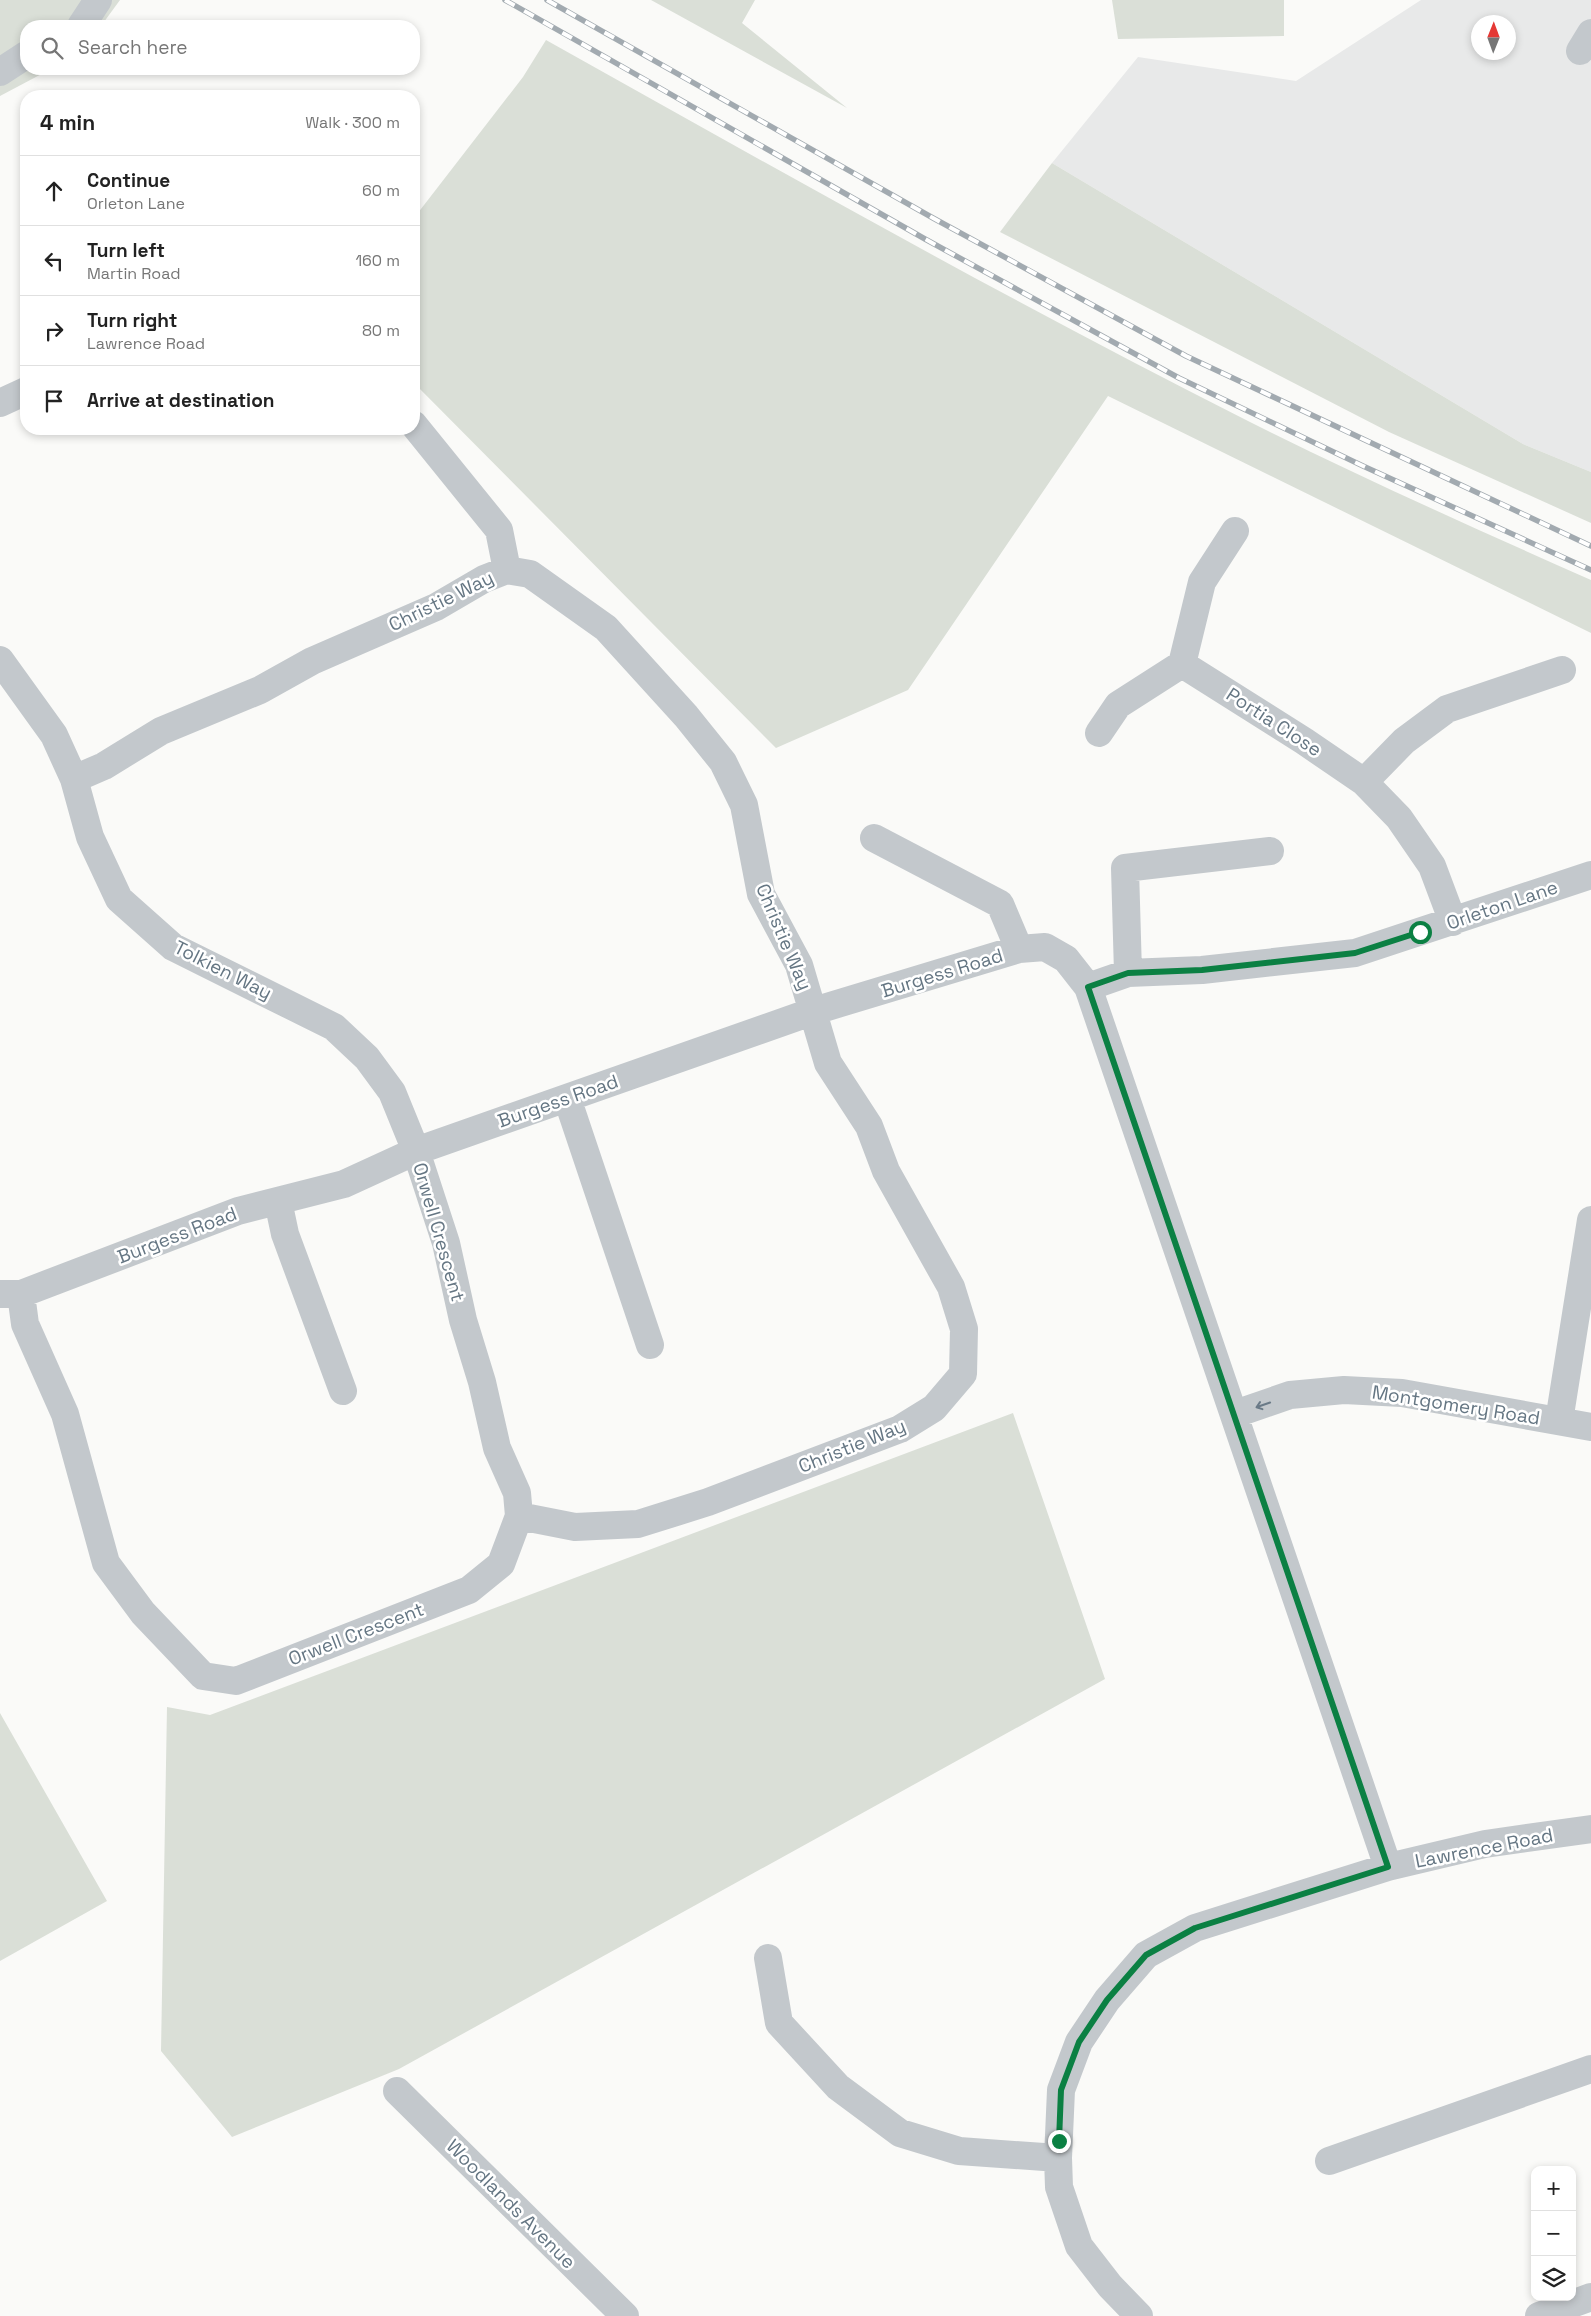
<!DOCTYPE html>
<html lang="en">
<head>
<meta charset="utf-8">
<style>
	body { margin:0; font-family:"Space Grotesk",sans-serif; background:#f6f6f6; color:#222 }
	.controls { position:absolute; right:15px; bottom:15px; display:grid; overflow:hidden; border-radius:10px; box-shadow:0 2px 8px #0003 }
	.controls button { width:45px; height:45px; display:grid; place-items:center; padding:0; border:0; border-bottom:1px solid #e0e0e0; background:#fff; color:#222; font:25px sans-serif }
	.compass { position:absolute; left:1471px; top:15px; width:45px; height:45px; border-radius:50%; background:#fff; box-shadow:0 2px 8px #0003; rotate:1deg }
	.stop { position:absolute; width:15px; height:15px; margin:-11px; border:4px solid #0b8043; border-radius:50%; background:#fff }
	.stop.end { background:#0b8043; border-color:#fff; box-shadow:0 1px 5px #0008 }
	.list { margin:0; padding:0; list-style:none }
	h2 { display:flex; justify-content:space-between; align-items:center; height:65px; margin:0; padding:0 20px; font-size:21px }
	h2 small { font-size:16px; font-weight:400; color:#767676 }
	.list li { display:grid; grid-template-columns:32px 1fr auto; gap:15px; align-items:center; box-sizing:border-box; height:70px; padding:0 20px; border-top:1px solid #e0e0e0 }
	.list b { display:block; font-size:19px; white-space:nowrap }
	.list p { margin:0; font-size:16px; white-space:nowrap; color:#767676 }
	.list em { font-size:16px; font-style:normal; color:#767676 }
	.icon { flex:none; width:28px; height:28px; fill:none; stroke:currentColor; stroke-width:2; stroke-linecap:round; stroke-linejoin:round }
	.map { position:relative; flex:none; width:1591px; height:2316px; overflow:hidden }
	.search { position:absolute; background:#fff; box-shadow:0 2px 8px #0003; left:20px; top:20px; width:400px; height:55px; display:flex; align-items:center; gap:12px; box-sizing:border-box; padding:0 18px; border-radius:20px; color:#767676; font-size:19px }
	.panel { position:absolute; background:#fff; box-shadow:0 2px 8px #0003; left:20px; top:90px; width:400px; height:345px; border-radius:20px }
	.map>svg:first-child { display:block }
</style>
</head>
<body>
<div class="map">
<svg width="1591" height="2316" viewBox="0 0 1591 2316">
	<rect width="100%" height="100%" fill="#fafaf8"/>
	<path fill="#e8e9e9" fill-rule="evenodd" d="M1421,0H1591V472L1523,444L1052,163L1138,57L1296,81ZM1478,22H1508V52H1478Z"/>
	<path fill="#dadfd7" d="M0,0H120L101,26H26V69H51L0,96Z
		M651,0H755L742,23L847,108Z
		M1112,0H1284V36L1118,39Z
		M546,40C778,170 1010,301 1248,421C1360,477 1476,529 1591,580V633L1108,396L908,690L776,748L414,383V218L523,77Z
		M1052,163L1523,444L1591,472V523L1389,432L1000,232Z
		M1013,1413L1105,1679L399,2069L232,2137L161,2051L167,1707L210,1715Z
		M0,1713L107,1901L0,1961Z"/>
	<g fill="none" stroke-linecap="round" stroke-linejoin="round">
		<path stroke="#c3c8cc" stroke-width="28" d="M81,26L98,0
			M1580,51L1591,33
			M0,72L26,55
			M0,403L26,391
			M414,425L499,530L507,570
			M0,660L54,735L74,779L90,837L119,899L173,947L334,1027L367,1058L392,1092L416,1151L446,1243L463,1320L482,1382L497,1448L517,1493L519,1516L501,1564L469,1590L236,1681L203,1676L143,1613L106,1563L65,1414L25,1324L21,1294
			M1182,664L1304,741L1364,782L1399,818L1432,866L1453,922
			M1099,733L1118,705L1182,664L1202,582L1235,531
			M74,779L104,766L161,731L260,690L312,661L436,607L484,579L507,570L530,574L606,628L686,716L723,762L744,805L761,894L799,965L828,1063L869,1126L886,1171L951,1287L964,1329L963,1374L934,1408L900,1429L708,1502L638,1524L575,1527L519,1516
			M1364,782L1404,741L1447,709L1562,670
			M874,838L1000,904L1019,949
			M1128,973L1125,868L1270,851
			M1088,987L1128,973L1202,970L1355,953L1591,875
			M567,1098L650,1345
			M278,1201L285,1234L343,1391
			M0,1294H21L238,1211L344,1184L416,1151L814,1011L1019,949L1045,947L1066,959L1088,987L1388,1867
			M1235,1414L1290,1395L1344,1390L1402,1393L1591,1427
			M1559,1421L1591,1220
			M768,1958L779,2023L838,2087L900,2133L959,2151L1058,2158
			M397,2091L625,2316
			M1329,2161L1591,2069
			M1139,2316L1110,2286L1079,2246L1059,2187L1058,2158L1061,2090L1079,2042L1107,2000L1146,1955L1195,1928L1388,1867L1485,1844L1591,1829
			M1539,2316L1591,2297"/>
		<defs>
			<path id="rail" d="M505,0L925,239L1179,378L1363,466L1591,570
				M547,0L933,218L1186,356L1591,546"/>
		</defs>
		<use href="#rail" stroke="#a2aab0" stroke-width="5.5"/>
		<use href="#rail" stroke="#fff" stroke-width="4" stroke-dasharray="11" stroke-linecap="butt"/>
	</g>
	<defs><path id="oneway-shaft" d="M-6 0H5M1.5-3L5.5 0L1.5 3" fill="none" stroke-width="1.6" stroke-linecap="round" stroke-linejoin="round" transform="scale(1.25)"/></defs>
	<use stroke="#6a7a87" href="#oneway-shaft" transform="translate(1263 1405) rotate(161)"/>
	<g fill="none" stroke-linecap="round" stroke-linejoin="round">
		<path stroke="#0b8043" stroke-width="6" d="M1059,2141L1061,2090L1079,2042L1107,2000L1146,1955L1195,1928L1388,1867L1088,987L1128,973L1202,970L1355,953L1420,932"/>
	</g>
	<g text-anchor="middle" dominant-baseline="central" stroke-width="5" stroke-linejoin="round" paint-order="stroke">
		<g font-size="19" fill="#657683" stroke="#fff">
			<text transform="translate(441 601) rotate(-26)">Christie Way</text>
			<text transform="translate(1274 722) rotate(33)">Portia Close</text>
			<text transform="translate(1502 905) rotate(-19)">Orleton Lane</text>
			<text transform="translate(784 937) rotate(67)">Christie Way</text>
			<text transform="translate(223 970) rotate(27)">Tolkien Way</text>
			<text transform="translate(942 973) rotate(-17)">Burgess Road</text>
			<text transform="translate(558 1101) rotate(-19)">Burgess Road</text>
			<text transform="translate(439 1232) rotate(74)">Orwell Crescent</text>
			<text transform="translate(177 1235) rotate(-21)">Burgess Road</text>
			<text transform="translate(1456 1405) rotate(9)">Montgomery Road</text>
			<text transform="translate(852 1446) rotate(-22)">Christie Way</text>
			<text transform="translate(356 1634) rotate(-21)">Orwell Crescent</text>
			<text transform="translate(1484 1848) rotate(-11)">Lawrence Road</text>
			<text transform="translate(511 2204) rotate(45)">Woodlands Avenue</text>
		</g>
	</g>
</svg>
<div class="controls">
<button>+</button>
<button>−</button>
<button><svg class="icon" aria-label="layers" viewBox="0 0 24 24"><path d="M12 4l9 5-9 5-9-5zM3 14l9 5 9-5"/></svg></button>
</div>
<svg class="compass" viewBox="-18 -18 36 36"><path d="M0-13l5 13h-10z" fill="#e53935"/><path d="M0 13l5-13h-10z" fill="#767676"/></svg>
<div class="stop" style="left:1420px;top:932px"></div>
<div class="stop end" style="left:1059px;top:2141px"></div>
<div class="search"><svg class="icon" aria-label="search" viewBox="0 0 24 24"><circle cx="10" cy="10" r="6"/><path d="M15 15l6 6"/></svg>Search here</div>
<section class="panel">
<h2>4 min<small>Walk · 300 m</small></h2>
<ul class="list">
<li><svg class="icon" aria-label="ahead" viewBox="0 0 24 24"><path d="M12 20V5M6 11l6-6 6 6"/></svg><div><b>Continue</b><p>Orleton Lane</p></div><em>60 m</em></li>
<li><svg class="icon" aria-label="left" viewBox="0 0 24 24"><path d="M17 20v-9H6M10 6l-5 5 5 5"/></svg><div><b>Turn left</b><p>Martin Road</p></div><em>160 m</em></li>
<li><svg class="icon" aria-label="right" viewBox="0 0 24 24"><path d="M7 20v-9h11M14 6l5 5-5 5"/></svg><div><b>Turn right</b><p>Lawrence Road</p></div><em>80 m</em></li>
<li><svg class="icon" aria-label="arrive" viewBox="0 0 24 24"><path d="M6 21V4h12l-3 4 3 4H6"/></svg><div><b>Arrive at destination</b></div></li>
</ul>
</section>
</div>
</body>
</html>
